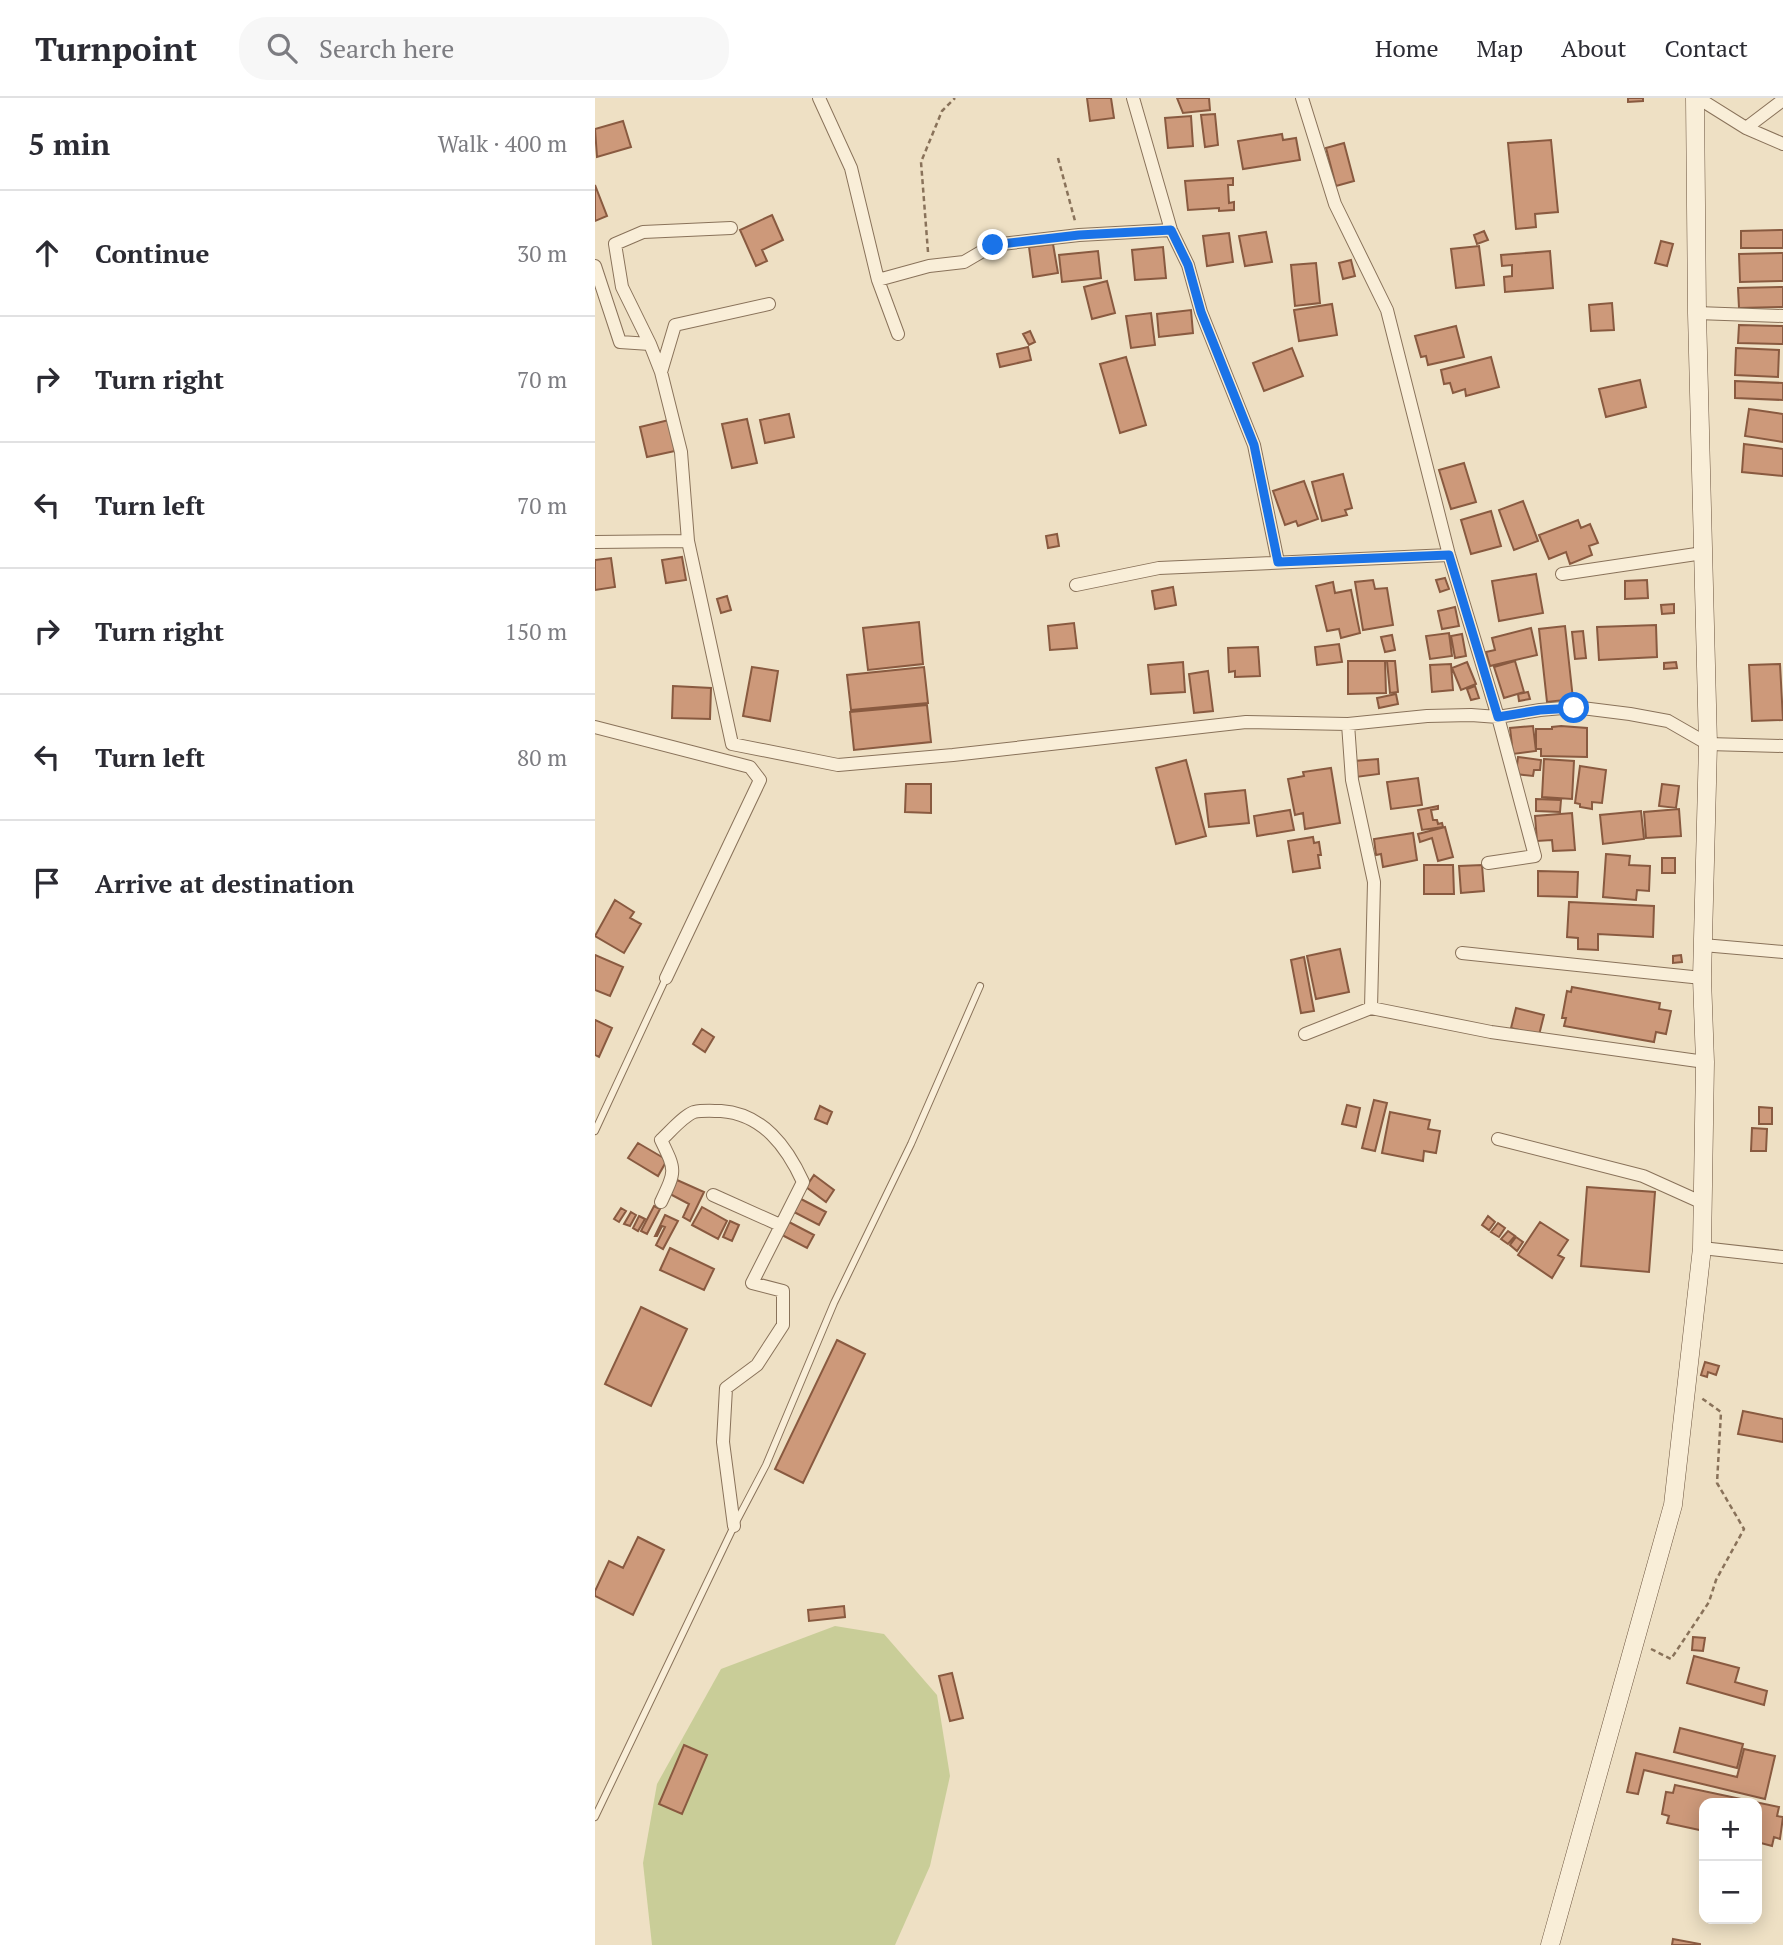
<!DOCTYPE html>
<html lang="en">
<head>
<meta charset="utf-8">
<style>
	body { margin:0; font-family:"PT Serif",serif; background:#f7f7f7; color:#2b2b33 }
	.controls { position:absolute; right:21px; bottom:21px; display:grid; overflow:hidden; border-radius:14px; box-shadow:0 4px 18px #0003 }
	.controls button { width:63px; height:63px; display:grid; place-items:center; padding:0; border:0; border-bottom:2px solid #e1e1e2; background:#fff; color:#2b2b33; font:35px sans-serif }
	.stop { position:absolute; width:21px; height:21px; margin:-16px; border:5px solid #1a73e8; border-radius:50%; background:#fff }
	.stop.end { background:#1a73e8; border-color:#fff; box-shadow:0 2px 7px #0008 }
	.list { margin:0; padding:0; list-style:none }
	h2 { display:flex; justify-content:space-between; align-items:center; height:91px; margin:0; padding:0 28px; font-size:30px }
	h2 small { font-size:23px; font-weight:400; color:#7c7c81 }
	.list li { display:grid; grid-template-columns:46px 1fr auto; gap:21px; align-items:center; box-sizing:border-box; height:126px; padding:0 28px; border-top:2px solid #e1e1e2 }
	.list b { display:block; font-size:26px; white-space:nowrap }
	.list em { font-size:23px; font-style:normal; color:#7c7c81 }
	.icon { flex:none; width:38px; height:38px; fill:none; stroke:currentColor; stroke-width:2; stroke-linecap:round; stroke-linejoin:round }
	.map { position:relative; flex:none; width:1188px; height:1847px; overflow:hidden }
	header { display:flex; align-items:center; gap:42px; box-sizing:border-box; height:98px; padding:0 35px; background:#fff; border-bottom:2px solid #e1e1e2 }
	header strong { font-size:33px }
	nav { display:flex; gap:38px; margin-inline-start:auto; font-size:24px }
	.search { width:490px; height:63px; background:#f7f7f7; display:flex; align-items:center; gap:18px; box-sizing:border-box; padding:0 24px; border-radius:28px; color:#7c7c81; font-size:26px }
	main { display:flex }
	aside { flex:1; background:#fff }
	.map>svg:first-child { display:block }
</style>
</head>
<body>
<header>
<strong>Turnpoint</strong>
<div class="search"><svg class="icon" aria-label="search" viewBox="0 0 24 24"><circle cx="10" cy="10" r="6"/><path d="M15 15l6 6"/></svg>Search here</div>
<nav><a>Home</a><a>Map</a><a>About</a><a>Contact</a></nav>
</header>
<main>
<aside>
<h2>5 min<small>Walk · 400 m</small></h2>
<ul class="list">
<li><svg class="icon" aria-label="ahead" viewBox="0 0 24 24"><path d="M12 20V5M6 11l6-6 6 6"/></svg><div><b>Continue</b></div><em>30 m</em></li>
<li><svg class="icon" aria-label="right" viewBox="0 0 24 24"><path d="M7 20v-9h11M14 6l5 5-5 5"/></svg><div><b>Turn right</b></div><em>70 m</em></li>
<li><svg class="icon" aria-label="left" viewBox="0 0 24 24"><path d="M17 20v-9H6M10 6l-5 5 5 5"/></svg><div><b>Turn left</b></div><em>70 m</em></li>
<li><svg class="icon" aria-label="right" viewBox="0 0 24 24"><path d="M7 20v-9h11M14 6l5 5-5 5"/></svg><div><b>Turn right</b></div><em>150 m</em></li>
<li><svg class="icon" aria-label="left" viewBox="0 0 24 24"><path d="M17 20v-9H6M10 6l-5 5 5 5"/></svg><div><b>Turn left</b></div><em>80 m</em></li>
<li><svg class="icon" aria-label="arrive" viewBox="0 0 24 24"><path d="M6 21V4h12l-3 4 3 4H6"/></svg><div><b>Arrive at destination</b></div></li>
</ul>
</aside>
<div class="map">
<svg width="1188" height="1847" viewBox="0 0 1188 1847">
	<rect width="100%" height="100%" fill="#eee0c4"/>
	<path fill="#c9cd98" d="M240,1528L289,1536L342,1597L355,1678L335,1768L300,1847H57L48,1765L62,1686L126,1571Z"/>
	<path fill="#cd997a" stroke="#895a40" stroke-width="2" d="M492,0H516L519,20L495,23Z
		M582,0H614L615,12L588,15Z
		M1033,0H1048V3L1033,4Z
		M620,16L623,47L610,49L606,17Z
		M596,18L598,48L573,50L570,20Z
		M28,23L36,49L2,59L0,31Z
		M687,36L688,42L701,40L705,62L648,71L643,43Z
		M956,42L963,114L940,116L941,129L921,131L913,45Z
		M749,45L759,83L741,88L731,50Z
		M638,80V87H633L634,105L639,104V112L624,113V110L593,112L590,83Z
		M0,87L12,118L0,123Z
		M177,117L188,142L167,152L172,163L161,168L145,132Z
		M1188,132V150H1146V133Z
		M889,133L893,142L882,146L879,137Z
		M671,134L677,164L650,168L644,138Z
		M634,135L638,164L612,168L608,138Z
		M1066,143L1078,146L1072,168L1060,165Z
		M458,146L463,175L438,179L434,149Z
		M884,148L889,187L861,190L856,151Z
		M568,149L571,180L540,182L537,152Z
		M503,153L506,180L467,184L464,157Z
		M955,153L958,190L910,194L909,179L917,178V167L907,168L906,157Z
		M1188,155V183L1145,184L1144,156Z
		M756,162L760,178L748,181L744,165Z
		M721,165L725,205L700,208L696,167Z
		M512,183L520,215L497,221L489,189Z
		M1188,189V209L1144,210L1143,190Z
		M1017,205L1019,232L996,233L994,207Z
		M737,206L742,237L704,243L699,212Z
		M596,212L598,235L564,239L562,216Z
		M556,215L560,247L536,250L531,218Z
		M1144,227L1188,228V246L1143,245Z
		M861,228L869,259L833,267L831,258L826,259L820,238Z
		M435,233L440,244L434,247L428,236Z
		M433,249L436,262L405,269L402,256Z
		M697,250L708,278L669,293L658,265Z
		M1141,250L1184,252L1183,279L1140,277Z
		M531,259L551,327L525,335L505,266Z
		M896,259L904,289L871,298L870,291L858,295L855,285L849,286L846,272Z
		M1045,282L1051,309L1011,319L1004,291Z
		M1140,283L1188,285V302L1140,300Z
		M1154,311L1188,316V344L1150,338Z
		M194,316L199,339L170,345L165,322Z
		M152,321L162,365L137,370L127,326Z
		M74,322L80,353L52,359L45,329Z
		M1149,346L1188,351V378L1147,374Z
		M869,365L881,404L856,411L844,372Z
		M748,376L757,410L750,412L752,417L727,423L717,384Z
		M709,383L723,421L703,428L701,423L690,427L678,393Z
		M928,403L943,443L919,452L904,412Z
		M896,413L906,448L876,456L866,422Z
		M983,422L986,430L995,426L1003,445L994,448L997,457L975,466L971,454L954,461L944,437Z
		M462,436L464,448L453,450L451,438Z
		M87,459L91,482L71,485L67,462Z
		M16,460L20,489L0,492V462Z
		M941,476L948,515L904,523L897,483Z
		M850,480L854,491L845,494L841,482Z
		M778,482L780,491L792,490L798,527L768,532L760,484Z
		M1052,482L1053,500L1030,501V483Z
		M738,484L740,495L756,492L765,535L746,540L744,531L732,533L721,488Z
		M578,489L581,507L560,511L557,493Z
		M132,498L136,512L126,515L122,501Z
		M1079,506V515L1067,516L1066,507Z
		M860,509L864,528L847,531L843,513Z
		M324,524L328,566L273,572L268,530Z
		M479,525L482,550L455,552L453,528Z
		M1061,527L1062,559L1004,562L1002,529Z
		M970,528L978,601L952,604L944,531Z
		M936,530L942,557L895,568L891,554L900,552L897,540Z
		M988,533L991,560L980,561L977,534Z
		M854,535L857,558L835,561L831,538Z
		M867,536L871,558L860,560L856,538Z
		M797,537L800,552L790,554L786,539Z
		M744,546L747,564L722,567L720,549Z
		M663,549L665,578L640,579V573L634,574L633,550Z
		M753,563H790L791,595L753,596Z
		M792,563H800L803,594L795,595Z
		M920,563L929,594L909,600L899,569Z
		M588,564L590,594L556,596L553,567Z
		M872,564L881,586L866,592L857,570Z
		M1081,564L1082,570L1069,571V565Z
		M856,566L858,592L837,594L835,567Z
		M1185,566L1188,622L1157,623L1154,567Z
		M157,569L183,573L175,623L148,618Z
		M329,569L333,605L256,612L252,577Z
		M613,573L618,613L599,615L594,576Z
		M78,588L116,590L115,621L77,620Z
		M880,588L884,600L876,602L872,591Z
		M933,594L935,601L924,603L923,596Z
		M801,596L803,606L784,610L782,600Z
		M332,607L336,644L259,652L255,614Z
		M938,628L941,653L918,656L915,630Z
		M966,628L992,630V659L946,658V651H941V631H957V629Z
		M923,659L946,662L945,672H939L938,678L921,676Z
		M783,661L784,676L761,679L759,663Z
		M949,661L979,663L977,701L947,699Z
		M591,662L611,738L581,746L561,670Z
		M985,668L1011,672L1007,705L997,704V711L985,709V706L980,705Z
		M736,670L745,725L710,731L708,715L700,717L693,681L709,678L708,674Z
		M823,680L827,707L796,711L792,684Z
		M311,686H336V715L310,714Z
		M1067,686L1084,688L1081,710L1064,708Z
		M650,692L654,725L614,729L610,696Z
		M941,701L966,702L965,714L941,713Z
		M843,708V711L836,712L838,722H842L843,726L847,725L848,729L827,732L823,712Z
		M1084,711L1086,738L1051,740L1049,714Z
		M695,712L699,732L662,738L659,718Z
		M1046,713L1049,741L1008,746L1005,717Z
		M977,715L980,752L958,753L957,742L942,743L940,718Z
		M850,729L858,759L843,763L837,740L825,744L823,736Z
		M818,735L822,762L788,769L786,756L781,757L779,741Z
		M718,739L719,745L724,744L726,757H723L725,770L698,774L693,743Z
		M1011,756L1035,758L1034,767L1055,768L1054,793L1042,792L1041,802L1008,799Z
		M1067,760H1080V775H1067Z
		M829,767H858L859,796H829Z
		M887,767L889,793L866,795L864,768Z
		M943,773L983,774L982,799L943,798Z
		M20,802L39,814L35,820L46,826L29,855L0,838Z
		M974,804L1059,808L1058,839L1003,836V852L983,851V840L972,839Z
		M745,851L754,894L721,901L712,858Z
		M0,857L28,869L15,898L0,892Z
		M1086,857L1087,864L1078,865V858Z
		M709,859L719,913L706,915L696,862Z
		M977,889L1065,905L1064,911L1076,913L1071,936L1061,934L1059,944L969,928L971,920H967L972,893L976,894Z
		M921,910L949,917L944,937L916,930Z
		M0,922L17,930L4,959L0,957Z
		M107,931L119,939L110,954L98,946Z
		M779,1002L792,1005L780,1053L767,1050Z
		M752,1007L765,1010L761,1029L747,1026Z
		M225,1008L237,1014L232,1026L220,1021Z
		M1164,1009L1177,1010V1026H1164Z
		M795,1014L835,1022L833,1031L845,1033L841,1055L829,1053L828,1063L787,1055Z
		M1157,1030L1172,1031L1171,1053H1156Z
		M43,1045L72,1062L63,1078L33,1060Z
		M219,1077L239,1092L231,1104L211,1089Z
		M82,1082L109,1094L95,1123L88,1119L94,1106L75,1096Z
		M992,1089L1060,1094L1054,1174L986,1168Z
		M206,1101L231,1114L224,1127L199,1114Z
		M59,1108L65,1111L52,1136L46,1133Z
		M107,1109L132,1123L123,1141L97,1127Z
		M26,1110L31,1113L24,1124L19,1121Z
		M36,1114L41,1117L35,1128L29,1126Z
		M70,1117L83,1123L68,1151L61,1147L70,1129L67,1128L62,1138H60Z
		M44,1118L50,1121L43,1133L38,1130Z
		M893,1118L900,1124L894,1132L887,1127Z
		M135,1123L144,1127L137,1143L128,1139Z
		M194,1124L219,1137L212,1150L187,1137Z
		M945,1124L973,1142L963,1157L969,1160L957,1180L923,1157Z
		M903,1125L910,1130L904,1139L896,1134Z
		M913,1133L920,1138L913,1146L906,1141Z
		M921,1139L928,1144L922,1153L915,1147Z
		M75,1150L119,1171L109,1192L65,1172Z
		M46,1209L92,1231L56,1308L10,1286Z
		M242,1242L270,1256L208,1385L180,1371Z
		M1110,1264L1124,1268L1121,1277L1113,1274L1112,1279L1106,1277Z
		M1148,1313L1188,1321V1344L1143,1336Z
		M43,1439L69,1452L38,1517L0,1498V1493L14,1463L28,1470Z
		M249,1508L250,1519L214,1523L213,1512Z
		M1098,1539L1110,1540L1108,1553L1097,1552Z
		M1099,1558L1144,1570L1140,1584L1172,1593L1169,1607L1092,1585Z
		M357,1575L368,1620L355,1623L344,1578Z
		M1085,1630L1148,1646L1142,1670L1079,1654Z
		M89,1647L112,1657L87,1716L64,1706Z
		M1149,1651L1180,1658L1170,1701L1049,1672L1043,1696L1032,1694L1041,1655L1142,1679Z
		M1080,1687L1184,1709L1182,1718L1188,1719L1185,1741L1179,1739L1177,1748L1162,1744V1705H1109V1733L1072,1725L1074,1718L1067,1716L1071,1694L1078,1695Z
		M1078,1841L1105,1846V1847H1077Z"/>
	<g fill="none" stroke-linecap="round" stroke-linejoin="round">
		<defs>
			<path id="lane" d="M0,1033L71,880
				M0,1719L139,1428L171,1367L239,1205L316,1046L385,888"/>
			<path id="street" d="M224,0L256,70L283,182L303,236
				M538,0L576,132L593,167L606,214L659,347L683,464
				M707,0L740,106L792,212L854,457L903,619L940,758L893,765
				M1103,0L1151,30L1188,2
				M1151,30L1188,46
				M0,168L25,244L55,246L66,274L86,354L93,443L137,646L243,667L358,657L651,624L753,626L832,618L876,617L903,619L945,612L979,609L1035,616L1073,623L1113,646L1188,648
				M283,182L334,168L369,164L398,147L484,137L576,132
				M1102,215L1188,218
				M55,246L27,189L20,146L48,134L136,130
				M66,274L80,227L174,206
				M0,444L93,443
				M967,476L1108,455
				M481,487L564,470L854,457
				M753,626L757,682L779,784L776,910
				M0,629L155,669L165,682L71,880
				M1108,847L1188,854
				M867,855L1107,880
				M710,936L776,910L896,934L1110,964
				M903,1041L1048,1078L1108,1105
				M118,1097L185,1127
				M66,1104C81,1072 81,1073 66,1042C75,1034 88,1018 99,1014C108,1012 118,1013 126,1013C168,1016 192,1049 208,1084L157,1185L188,1193V1227L162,1267L131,1290L128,1344L139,1428
				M1107,1150L1188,1159"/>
			<path id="secondary" d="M955,1847L1078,1407L1107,1150L1110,964L1107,880L1113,646L1102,215L1100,0"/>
		</defs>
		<use href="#lane" stroke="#89725a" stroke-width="8"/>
		<use href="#street" stroke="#89725a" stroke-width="14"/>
		<use href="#secondary" stroke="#6b533e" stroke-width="19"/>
		<path stroke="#89725a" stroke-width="2.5" stroke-dasharray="5 3.5" stroke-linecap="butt" d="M463,60L480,123
			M333,154L326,64L347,13L360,0
			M1056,1551L1076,1561L1114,1504L1121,1482L1149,1431L1122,1385L1126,1314L1105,1299"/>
		<use href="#lane" stroke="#f9eed8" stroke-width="6"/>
		<use href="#street" stroke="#f9eed8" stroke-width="12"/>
		<use href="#secondary" stroke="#f9eed8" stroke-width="18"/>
	</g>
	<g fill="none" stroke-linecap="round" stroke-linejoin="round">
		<path stroke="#1a73e8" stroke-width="9" d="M398,147L484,137L576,132L593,167L606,214L659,347L683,464L854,457L903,619L945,612L979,610"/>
	</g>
</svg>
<div class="controls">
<button>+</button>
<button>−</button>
</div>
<div class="stop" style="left:979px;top:610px"></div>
<div class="stop end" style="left:398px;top:147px"></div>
</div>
</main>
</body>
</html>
